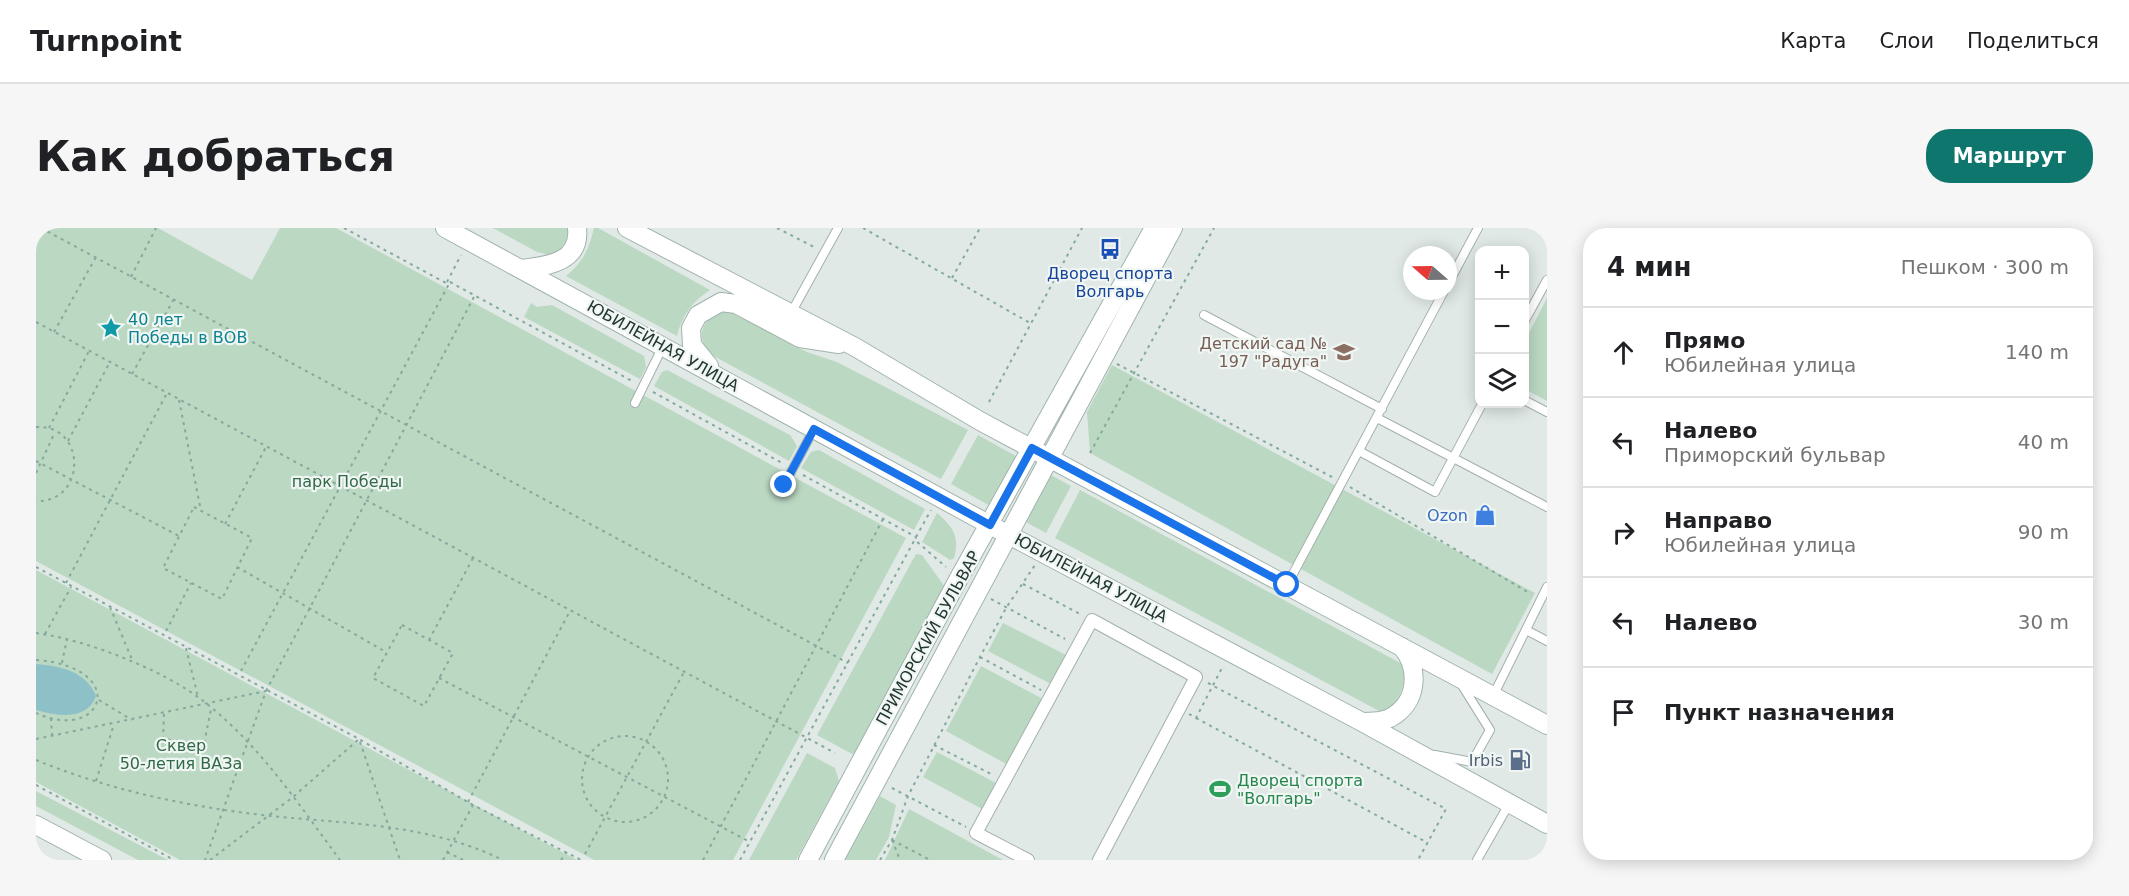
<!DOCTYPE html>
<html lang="ru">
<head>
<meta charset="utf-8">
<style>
	body { margin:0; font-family:"DejaVu Sans",sans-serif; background:#f6f6f6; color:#202124 }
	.controls { position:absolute; right:18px; top:18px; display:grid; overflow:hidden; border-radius:12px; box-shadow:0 3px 15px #0003 }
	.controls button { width:54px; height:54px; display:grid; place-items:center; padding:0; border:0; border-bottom:2px solid #e0e0e0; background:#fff; color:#202124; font:30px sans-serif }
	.compass { position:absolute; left:1367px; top:18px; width:54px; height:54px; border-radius:50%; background:#fff; box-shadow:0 3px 15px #0003; rotate:290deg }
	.stop { position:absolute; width:18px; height:18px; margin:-14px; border:4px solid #1a73e8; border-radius:50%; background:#fff }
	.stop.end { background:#1a73e8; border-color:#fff; box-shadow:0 2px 6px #0008 }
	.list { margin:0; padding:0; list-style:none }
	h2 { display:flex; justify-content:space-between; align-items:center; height:78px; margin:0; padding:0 24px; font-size:26px }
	h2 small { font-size:20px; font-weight:400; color:#757577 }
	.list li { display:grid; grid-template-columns:39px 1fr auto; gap:18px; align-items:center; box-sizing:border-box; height:90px; padding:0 24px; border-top:2px solid #e0e0e0 }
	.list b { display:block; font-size:22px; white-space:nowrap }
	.list p { margin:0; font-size:20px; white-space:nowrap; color:#757577 }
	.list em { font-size:20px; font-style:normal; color:#757577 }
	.icon { flex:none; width:33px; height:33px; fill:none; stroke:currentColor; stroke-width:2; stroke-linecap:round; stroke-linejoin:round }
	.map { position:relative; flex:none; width:1511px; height:632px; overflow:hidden; border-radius:24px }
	header { display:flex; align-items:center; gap:36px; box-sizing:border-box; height:84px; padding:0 30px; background:#fff; border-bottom:2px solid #e0e0e0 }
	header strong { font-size:28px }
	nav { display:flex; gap:33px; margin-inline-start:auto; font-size:21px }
	.intro { display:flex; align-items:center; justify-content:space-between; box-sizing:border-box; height:144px; padding:0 36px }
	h1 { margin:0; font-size:42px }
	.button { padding:15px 27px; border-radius:24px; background:#0f766e; color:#fff; font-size:21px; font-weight:700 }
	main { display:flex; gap:36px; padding:0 36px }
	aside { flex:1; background:#fff; border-radius:24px; box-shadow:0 3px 15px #0003 }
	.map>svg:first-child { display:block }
</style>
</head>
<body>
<header>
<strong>Turnpoint</strong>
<nav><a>Карта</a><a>Слои</a><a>Поделиться</a></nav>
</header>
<div class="intro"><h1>Как добраться</h1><a class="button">Маршрут</a></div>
<main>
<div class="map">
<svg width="1511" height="632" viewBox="0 0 1511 632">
	<rect width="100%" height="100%" fill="#e0e9e5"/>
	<path fill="#bbd8c3" d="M0,0H122L216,52L244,0H300L870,310L697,632H558L0,333Z
		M457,0H535L530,17L514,27L501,24Z
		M558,0H562L674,62C656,74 646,87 641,108L530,48C547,34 553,21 558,0Z
		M1511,70V173L1489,161V113Z
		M495,75L501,79L516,77L608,128L610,139L604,151L488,89Z
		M686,83L694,84L771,124L801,134L932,202L905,251L672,125C660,108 666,90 686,83Z
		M1076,137L1499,365L1456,446L1054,225L1051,184Z
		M631,142L754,207L761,218L753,233L618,158L626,144Z
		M942,207L985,231L958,280L915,256Z
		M783,222L889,281L878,302L765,240L775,224Z
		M1013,246L1035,258L1010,305L988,293Z
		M1044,262L1368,437C1370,458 1364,473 1347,485L1019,310Z
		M901,285C917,299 924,308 918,330L914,332L886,314Z
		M880,326L886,327L909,359L818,527L781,507Z
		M0,342L541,632H144L0,554Z
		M967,395L1030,427L1015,456L952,423Z
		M945,438L1007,471L972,537L910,503Z
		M901,524L962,556L948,582L887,549Z
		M771,525L799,540L803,553L760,632H713Z
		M0,563L132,632H102L0,578Z
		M844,568L860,577L853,609L840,632H809Z
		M873,581L967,632H849Z"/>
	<path fill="#8ec0c8" d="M0,436C24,438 50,443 60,468C51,493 21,488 0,482Z"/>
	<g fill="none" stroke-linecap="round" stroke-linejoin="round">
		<defs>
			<path id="service" d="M1412,56L1442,0
				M755,85L802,0
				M1168,87L1346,181
				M1488,94L1511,52
				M1488,172L1511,184
				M599,175L627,118
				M1341,190L1511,279
				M1323,223L1399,264L1446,176
				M748,257L778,201
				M1251,357L1408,63
				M1490,402L1511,413
				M1457,468L1511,359
				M1399,527L1436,534L1454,502L1424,454
				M1441,632L1473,576"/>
			<path id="pedestrian" d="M992,632L940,605L1056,392L1160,449L1063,632"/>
			<path id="secondary" d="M409,0L954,297L1326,494L1511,596
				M591,0L819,119L944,193L1511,497
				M485,41C510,38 545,35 541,0
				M673,138L656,117L655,100L662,87L685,74L700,76L764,110L803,116
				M1326,494C1335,494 1346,494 1354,490C1382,475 1384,441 1366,419
				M0,597L66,632
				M772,632L923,350L1118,0
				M798,632L1137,0"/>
		</defs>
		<use href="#service" stroke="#a4b0ab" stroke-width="10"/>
		<use href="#pedestrian" stroke="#a4b0ab" stroke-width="14"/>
		<use href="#secondary" stroke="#a1b3ac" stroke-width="20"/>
		<path stroke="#84a99d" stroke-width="2" stroke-dasharray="3 4.5" stroke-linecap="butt" d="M5,0L812,435
			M308,0L410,55L414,54L596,153
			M741,0L778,19
			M827,0L994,95
			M95,49L120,0
			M916,50L944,0
			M411,54L425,27
			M0,94L799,525
			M18,104L60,29
			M1081,136L1296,249
			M96,146L138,71
			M617,164L746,235
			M143,172L165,283
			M953,174L1046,0
			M0,199C51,196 51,275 0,273
			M13,200L53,123
			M32,213L74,134
			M1054,225L1178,0
			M0,233L143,308
			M0,245L19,204
			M767,247L880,309L879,312L910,339
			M1314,259L1495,366
			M158,279L216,310L186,371L127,340Z
			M189,296L230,219
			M880,309L895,282
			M0,339L323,511L437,577L545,632
			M201,339L350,424
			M30,355L131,165
			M987,356L1046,387
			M955,371L1029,411
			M74,379L97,434
			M366,397L417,425L388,478L337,450Z
			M130,403L155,355
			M0,405C28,409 57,418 83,428C115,441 145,455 171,476C224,518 264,578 304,632
			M9,406L35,359
			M393,412L437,330
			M150,420L162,469
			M944,429L1005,462
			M0,432C95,439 68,516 0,485
			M26,435L31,411
			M205,443L414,54
			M403,450L714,614
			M1172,455L1410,581L1382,632
			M230,463L439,67
			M63,472L96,492
			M128,486L127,511L168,516L175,481
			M1153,486L1160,490L1187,438
			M15,490L16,508
			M1160,490L1392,615
			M546 551a43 43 0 1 1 86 0a43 43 0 1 1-86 0Z
			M0,511L230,463L169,632
			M898,517L957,547
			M0,532C76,563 154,579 235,588C315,596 393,596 467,632
			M60,553L78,496
			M0,557L138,632
			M856,560L930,599
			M432,574L534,383
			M856,612L894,632
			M856,612L864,632
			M411,624L427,632
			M549,626L648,444
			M174,632L257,569L323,511L364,632
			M407,632L437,577
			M525,632L531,624
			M667,632L847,291
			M704,632L878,313
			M844,632L856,612L872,568L944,429L970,380L999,337"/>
		<use href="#service" stroke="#fff" stroke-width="8"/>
		<use href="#pedestrian" stroke="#fff" stroke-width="12"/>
		<use href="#secondary" stroke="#fff" stroke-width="18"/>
	</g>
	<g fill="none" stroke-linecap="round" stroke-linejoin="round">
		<path stroke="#1a73e8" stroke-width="8" d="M748,257L778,201L954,297L996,220L1251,357"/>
	</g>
	<defs>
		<symbol id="bus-bare" viewBox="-9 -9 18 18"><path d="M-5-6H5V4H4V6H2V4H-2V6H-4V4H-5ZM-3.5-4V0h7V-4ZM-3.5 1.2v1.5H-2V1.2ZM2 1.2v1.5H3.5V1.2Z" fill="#1a4fb4" stroke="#f0f6f3" stroke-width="2.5" paint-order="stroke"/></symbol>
		<symbol id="sight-bare" viewBox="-9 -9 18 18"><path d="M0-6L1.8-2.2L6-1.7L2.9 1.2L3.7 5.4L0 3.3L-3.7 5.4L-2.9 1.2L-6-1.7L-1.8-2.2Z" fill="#0f9aa8" stroke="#f0f6f3" stroke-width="2.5" paint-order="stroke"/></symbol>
		<symbol id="school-bare" viewBox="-9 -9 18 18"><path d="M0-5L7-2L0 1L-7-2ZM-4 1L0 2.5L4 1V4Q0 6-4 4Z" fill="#8d6e63" stroke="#f0f6f3" stroke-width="2.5" paint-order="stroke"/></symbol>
		<symbol id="shop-bare" viewBox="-9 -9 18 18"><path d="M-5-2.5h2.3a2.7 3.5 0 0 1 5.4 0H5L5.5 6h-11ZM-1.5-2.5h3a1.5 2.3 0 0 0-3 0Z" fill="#3f7fe0" stroke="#f0f6f3" stroke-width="2.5" paint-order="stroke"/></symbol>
		<symbol id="fuel-bare" viewBox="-9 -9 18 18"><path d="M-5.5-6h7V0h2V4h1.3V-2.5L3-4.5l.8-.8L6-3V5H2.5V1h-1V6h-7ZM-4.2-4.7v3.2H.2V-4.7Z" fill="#5c6f8a" stroke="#f0f6f3" stroke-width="2.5" paint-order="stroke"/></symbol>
		<symbol id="stadium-bare" viewBox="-9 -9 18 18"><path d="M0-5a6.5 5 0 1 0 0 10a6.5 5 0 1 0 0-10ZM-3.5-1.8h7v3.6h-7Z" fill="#2e9e5b" stroke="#f0f6f3" stroke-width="2.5" paint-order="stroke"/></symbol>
	</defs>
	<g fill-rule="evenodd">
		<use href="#bus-bare" x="1059" y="6" width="30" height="30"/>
		<use href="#sight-bare" x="60" y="85" width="30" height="30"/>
		<use href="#school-bare" x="1293" y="109" width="30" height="30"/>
		<use href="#shop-bare" x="1434" y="272" width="30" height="30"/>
		<use href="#fuel-bare" x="1469" y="517" width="30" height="30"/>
		<use href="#stadium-bare" x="1169" y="546" width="30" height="30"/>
	</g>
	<g text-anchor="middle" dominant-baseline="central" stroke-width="4.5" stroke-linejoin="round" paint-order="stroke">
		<g font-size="16" fill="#164399" stroke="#f0f6f3">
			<text x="1074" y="45">Дворец спорта<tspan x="1074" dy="18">Волгарь</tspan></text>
		</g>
		<g font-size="16" fill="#0d838f" stroke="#f0f6f3" text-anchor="start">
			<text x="92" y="91">40 лет<tspan x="92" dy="18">Победы в ВОВ</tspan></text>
		</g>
		<g font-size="16" fill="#785e54" stroke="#f0f6f3" text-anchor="end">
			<text x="1291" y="115">Детский сад №<tspan x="1291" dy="18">197 "Радуга"</tspan></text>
		</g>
		<g font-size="16" fill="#233731" stroke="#f0f6f3">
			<text transform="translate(627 118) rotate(29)">ЮБИЛЕЙНАЯ УЛИЦА</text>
			<text transform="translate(1055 350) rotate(28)">ЮБИЛЕЙНАЯ УЛИЦА</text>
			<text transform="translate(892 410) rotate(-61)">ПРИМОРСКИЙ БУЛЬВАР</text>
		</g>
		<g font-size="16" fill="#326947" stroke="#f0f6f3">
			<text x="311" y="253">парк Победы</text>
			<text x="145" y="517">Сквер<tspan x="145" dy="18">50-летия ВАЗа</tspan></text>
		</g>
		<g font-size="16" fill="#366cbe" stroke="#f0f6f3" text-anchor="end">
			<text x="1432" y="287">Ozon</text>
		</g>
		<g font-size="16" fill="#4e5e75" stroke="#f0f6f3" text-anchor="end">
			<text x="1467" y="532">Irbis</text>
		</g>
		<g font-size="16" fill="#27864d" stroke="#f0f6f3" text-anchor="start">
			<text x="1201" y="552">Дворец спорта<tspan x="1201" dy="18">"Волгарь"</tspan></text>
		</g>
	</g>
</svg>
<div class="controls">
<button>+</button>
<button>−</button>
<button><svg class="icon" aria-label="layers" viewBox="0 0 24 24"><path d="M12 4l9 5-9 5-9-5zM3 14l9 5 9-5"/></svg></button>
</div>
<svg class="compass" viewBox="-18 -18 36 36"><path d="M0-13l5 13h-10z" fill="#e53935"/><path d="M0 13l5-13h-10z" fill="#757577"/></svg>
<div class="stop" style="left:1251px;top:357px"></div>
<div class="stop end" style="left:748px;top:257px"></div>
</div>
<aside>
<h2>4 мин<small>Пешком · 300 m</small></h2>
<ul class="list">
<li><svg class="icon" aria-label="ahead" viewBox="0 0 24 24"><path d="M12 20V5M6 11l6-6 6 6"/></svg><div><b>Прямо</b><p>Юбилейная улица</p></div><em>140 m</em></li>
<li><svg class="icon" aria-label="left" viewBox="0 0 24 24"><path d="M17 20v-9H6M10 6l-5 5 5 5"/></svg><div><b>Налево</b><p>Приморский бульвар</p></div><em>40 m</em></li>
<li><svg class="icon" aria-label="right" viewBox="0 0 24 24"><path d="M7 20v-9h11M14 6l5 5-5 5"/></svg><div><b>Направо</b><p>Юбилейная улица</p></div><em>90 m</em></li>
<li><svg class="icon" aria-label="left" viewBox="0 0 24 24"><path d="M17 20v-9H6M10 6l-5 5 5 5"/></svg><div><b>Налево</b></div><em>30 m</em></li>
<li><svg class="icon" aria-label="arrive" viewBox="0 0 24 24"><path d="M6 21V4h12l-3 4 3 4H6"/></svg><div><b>Пункт назначения</b></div></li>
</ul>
</aside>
</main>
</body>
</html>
